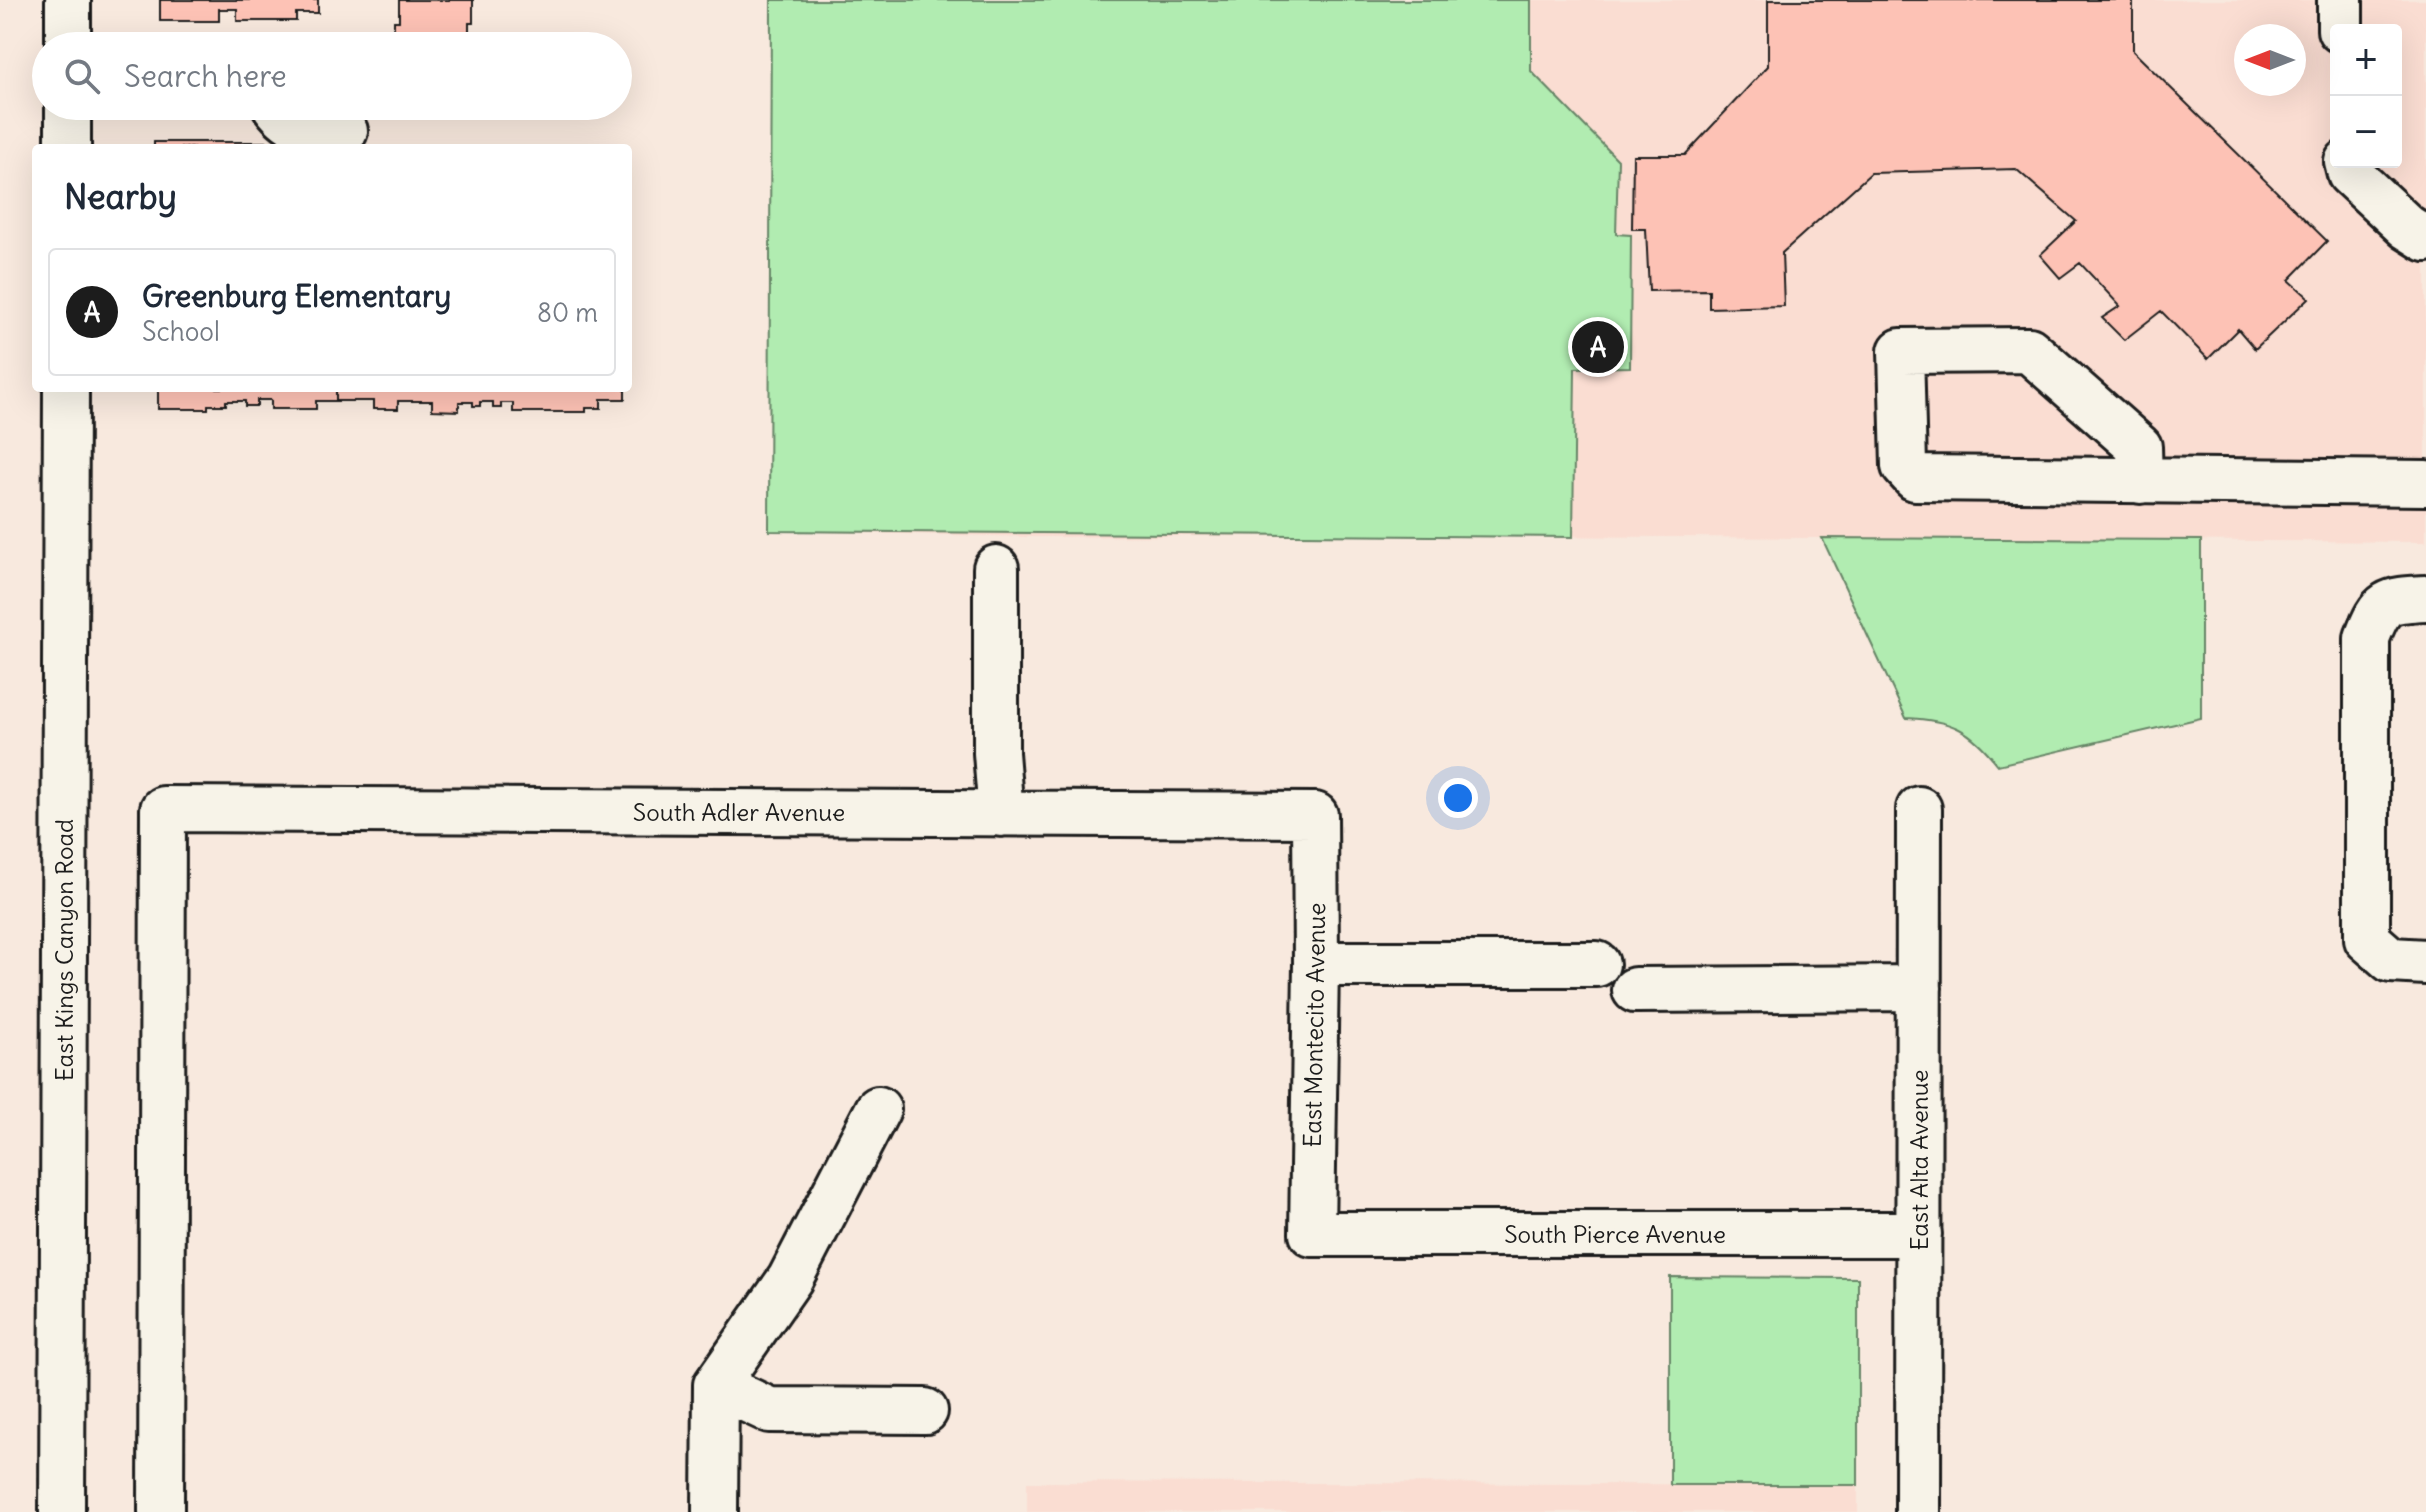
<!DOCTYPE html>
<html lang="en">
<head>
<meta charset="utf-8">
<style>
	body { margin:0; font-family:Delius,sans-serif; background:#f6f6f7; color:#1f2937 }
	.controls { position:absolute; right:24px; top:24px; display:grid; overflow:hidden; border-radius:8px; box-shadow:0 8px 32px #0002 }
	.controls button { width:72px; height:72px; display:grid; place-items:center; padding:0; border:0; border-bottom:2px solid #e0e1e3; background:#fff; color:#1f2937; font:40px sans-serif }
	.compass { position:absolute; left:2234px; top:24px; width:72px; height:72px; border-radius:50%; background:#fff; box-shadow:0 8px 32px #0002; rotate:270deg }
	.you { position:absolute; left:1458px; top:798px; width:28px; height:28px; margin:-20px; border:6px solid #fff; border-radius:50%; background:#1a73e8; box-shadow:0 0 0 12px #1a73e833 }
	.badge { display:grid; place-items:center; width:52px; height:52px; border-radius:50%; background:#1c1c1c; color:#fff; font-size:26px; font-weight:700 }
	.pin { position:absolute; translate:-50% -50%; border:4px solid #fff; box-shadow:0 2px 8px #0006 }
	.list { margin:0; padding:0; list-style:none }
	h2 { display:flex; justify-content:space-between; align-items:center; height:104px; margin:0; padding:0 32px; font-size:34px }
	h2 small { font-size:26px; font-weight:400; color:#747a83 }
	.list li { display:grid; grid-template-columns:52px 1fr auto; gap:24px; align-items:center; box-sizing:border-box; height:128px; margin:0 16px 16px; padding:0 16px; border:2px solid #e0e1e3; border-radius:8px }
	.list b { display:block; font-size:30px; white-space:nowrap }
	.list p { margin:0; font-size:26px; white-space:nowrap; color:#747a83 }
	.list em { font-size:26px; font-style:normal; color:#747a83 }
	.icon { flex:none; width:44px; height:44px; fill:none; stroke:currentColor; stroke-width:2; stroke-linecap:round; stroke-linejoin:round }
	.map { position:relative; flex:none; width:2426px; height:1512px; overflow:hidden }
	.search { position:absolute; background:#fff; box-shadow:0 8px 32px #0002; left:32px; top:32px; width:600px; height:88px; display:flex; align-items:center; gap:20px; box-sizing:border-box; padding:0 28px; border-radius:44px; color:#747a83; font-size:30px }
	.panel { position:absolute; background:#fff; box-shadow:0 8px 32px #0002; left:32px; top:144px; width:600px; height:248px; border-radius:8px }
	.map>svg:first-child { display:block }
</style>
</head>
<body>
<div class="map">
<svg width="2426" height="1512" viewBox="0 0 2426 1512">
	<rect width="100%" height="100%" fill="#f8e9de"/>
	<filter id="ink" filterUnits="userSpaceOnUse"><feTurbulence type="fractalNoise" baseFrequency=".0125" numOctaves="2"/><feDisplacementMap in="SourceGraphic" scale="16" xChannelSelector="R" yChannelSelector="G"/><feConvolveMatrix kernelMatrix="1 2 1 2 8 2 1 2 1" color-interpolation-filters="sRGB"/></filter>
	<g filter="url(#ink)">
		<path fill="#faddd2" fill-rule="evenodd" d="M771,0H2426V542L1374,535L1034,537L769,531ZM2336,30H2396V162H2336ZM2246,36H2294V84H2246Z
			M1027,1482L1858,1485V1512H1027Z"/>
		<path fill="#b1ecb1" stroke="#668466" stroke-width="2" d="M771,0H1531V71L1618,160L1616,234L1631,235L1630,367L1575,368L1573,537L769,531Z
			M1822,538L2201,540V718L1998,765C1970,729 1952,720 1906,718Z
			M1670,1277L1858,1278V1485H1670Z"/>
		<path fill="#fdc2b5" stroke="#1c1c1c" stroke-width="2" d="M160,0H318V13H296V21H237V9H219V21H160Z
			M399,0H473V23H469V46H394V21H399Z
			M1768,0H2133V51L2327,241L2289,280L2309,298L2255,349L2238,329L2208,359L2161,311L2124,340L2102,318L2120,306L2080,263L2060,278L2040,255L2076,221L2016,169L1871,173L1782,253L1784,306L1709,308V290L1649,291L1646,229H1632L1633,155H1685L1768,66Z
			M154,142H268V148H154Z
			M158,388H336V401H316V409H271V400H257V406H245V401H226V405H208V409H158Z
			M336,388H625V399H601V408H586V412H513V403H501V408H493V402H480V406H473V402H459V411L432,410V401H398V409H373V401H336Z"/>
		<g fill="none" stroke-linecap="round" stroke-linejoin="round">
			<defs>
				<path id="minor" d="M2340,0V30
					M275,106C295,133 314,129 345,131
					M2347,162L2350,174L2407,227L2426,239
					M2140,481L2139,447L2029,350L1901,351L1904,466L1915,478L2426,483
					M996,568V753L1001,814
					M2426,598C2386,600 2382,600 2367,638V939L2391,960L2426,962
					M1316,964H1597
					M1635,990L1919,988
					M716,1385L790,1279L878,1109
					M716,1385L769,1410L925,1411
					M161,1512L163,809L1315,815L1316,964L1312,1234H1919
					M715,1512L716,1385
					M1918,1512L1919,809"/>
				<path id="major" d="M68,46V0
					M68,148V106
					M62,1512L66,388"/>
			</defs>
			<use href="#minor" stroke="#1c1c1c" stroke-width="50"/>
			<use href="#major" stroke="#1c1c1c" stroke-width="50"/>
			<use href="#minor" stroke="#f7f3e8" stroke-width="44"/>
			<use href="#major" stroke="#f7f3e8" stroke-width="44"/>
		</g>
	</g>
	<g text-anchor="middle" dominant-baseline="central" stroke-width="6" stroke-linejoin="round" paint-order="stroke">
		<g font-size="24" fill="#1c1c1c" stroke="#f7f3e8">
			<text x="739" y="812">South Adler Avenue</text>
			<text transform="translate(64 950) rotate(-90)">East Kings Canyon Road</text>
			<text transform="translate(1314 1025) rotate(-89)">East Montecito Avenue</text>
			<text transform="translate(1919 1160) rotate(-90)">East Alta Avenue</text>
			<text x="1615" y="1234">South Pierce Avenue</text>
		</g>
	</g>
</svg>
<div class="controls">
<button>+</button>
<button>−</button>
</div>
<svg class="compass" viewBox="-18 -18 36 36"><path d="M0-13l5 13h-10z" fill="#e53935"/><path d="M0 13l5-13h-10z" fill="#747a83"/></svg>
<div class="you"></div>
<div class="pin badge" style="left:1598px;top:347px">A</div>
<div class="search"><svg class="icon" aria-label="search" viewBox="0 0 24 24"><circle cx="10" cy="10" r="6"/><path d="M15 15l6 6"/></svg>Search here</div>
<section class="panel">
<h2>Nearby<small></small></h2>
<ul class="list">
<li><span class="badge">A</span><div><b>Greenburg Elementary</b><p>School</p></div><em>80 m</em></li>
</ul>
</section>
</div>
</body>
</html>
